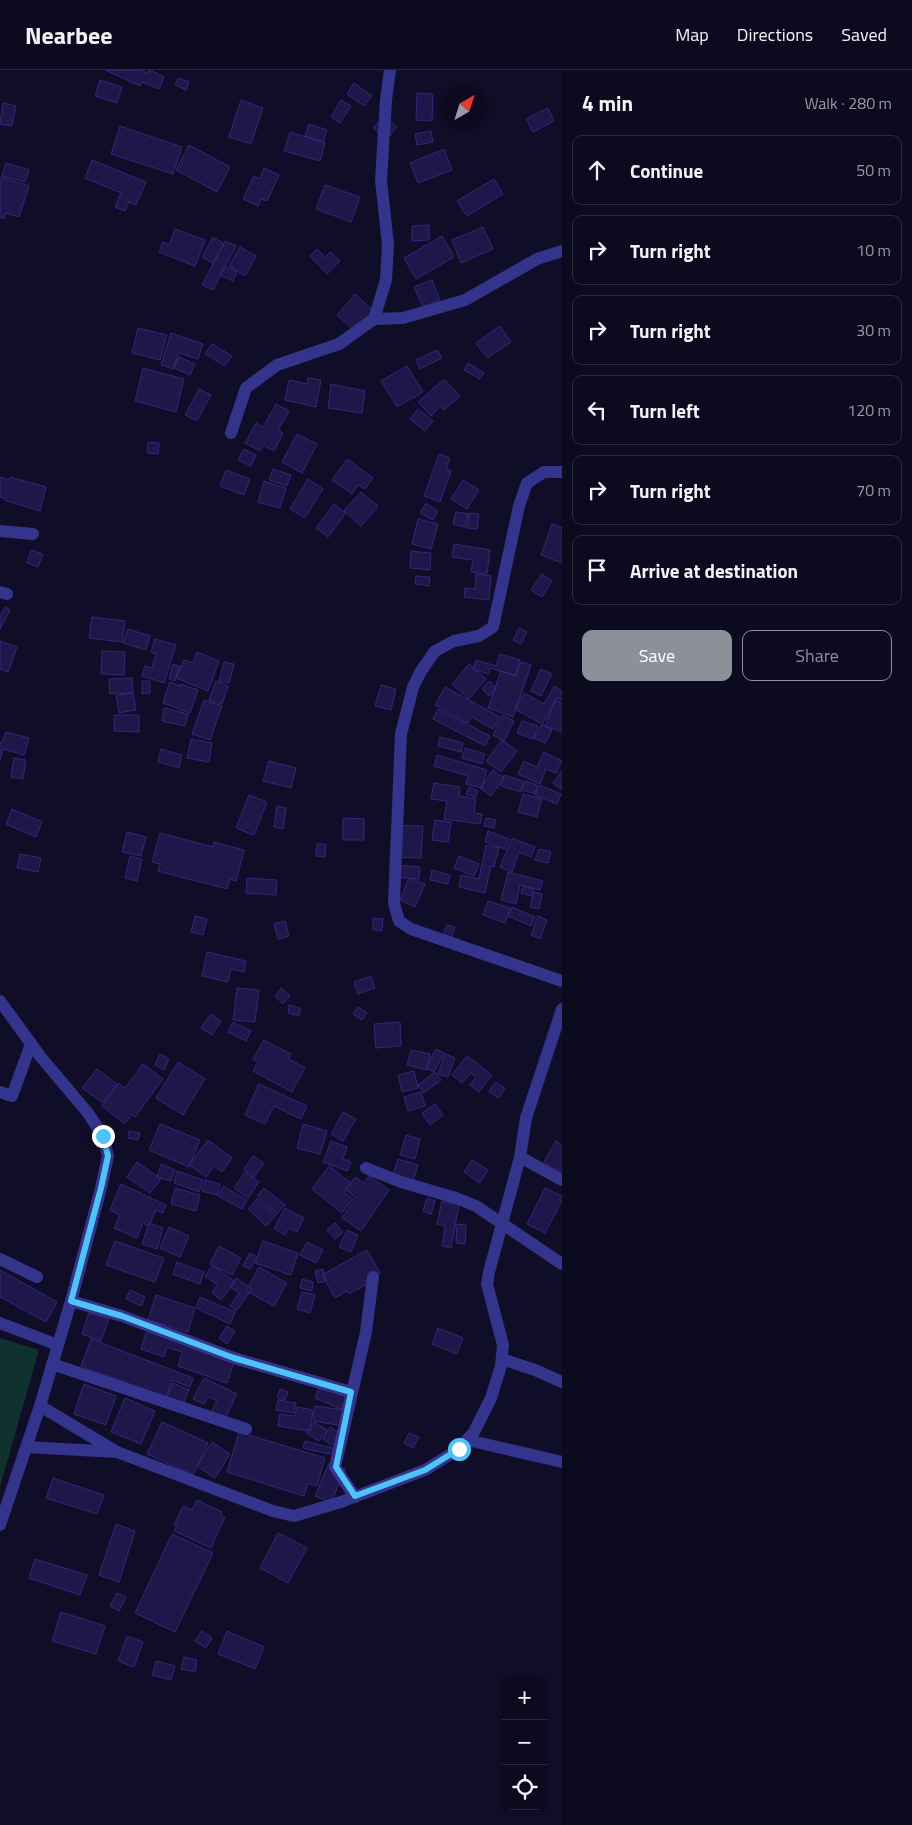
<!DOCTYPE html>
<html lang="en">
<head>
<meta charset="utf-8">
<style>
	body { margin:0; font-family:"Titillium Web",sans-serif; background:#151327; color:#f1f3f6 }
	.controls { position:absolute; right:15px; bottom:15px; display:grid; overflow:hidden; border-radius:10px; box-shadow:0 1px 4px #0004 }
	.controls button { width:45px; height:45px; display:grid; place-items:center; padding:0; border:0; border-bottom:1px solid #2c2b3c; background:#0c0a1e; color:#f1f3f6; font:25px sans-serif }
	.compass { position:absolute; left:442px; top:15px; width:45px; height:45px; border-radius:50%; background:#0c0a1e; box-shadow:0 1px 4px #0004; rotate:39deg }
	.stop { position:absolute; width:15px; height:15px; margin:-11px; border:4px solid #4fc3f7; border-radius:50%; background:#fff }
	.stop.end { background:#4fc3f7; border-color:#fff; box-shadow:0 1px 5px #0008 }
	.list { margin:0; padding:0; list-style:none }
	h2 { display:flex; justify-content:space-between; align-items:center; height:65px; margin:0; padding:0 20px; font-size:21px }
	h2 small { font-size:16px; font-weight:400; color:#9a9aa4 }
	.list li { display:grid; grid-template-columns:32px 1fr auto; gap:15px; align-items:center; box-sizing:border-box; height:70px; margin:0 10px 10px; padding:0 10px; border:1px solid #2c2b3c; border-radius:10px }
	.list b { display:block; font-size:19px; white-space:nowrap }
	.list em { font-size:16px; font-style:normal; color:#9a9aa4 }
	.actions { display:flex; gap:10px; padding:15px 20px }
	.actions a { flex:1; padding:11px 0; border:1px solid #8c9099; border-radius:10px; text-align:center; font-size:18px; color:#8c9099 }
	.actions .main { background:#8c9099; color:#fff }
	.icon { flex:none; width:28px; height:28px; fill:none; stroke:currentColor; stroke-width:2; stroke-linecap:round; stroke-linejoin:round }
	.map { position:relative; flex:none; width:562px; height:1755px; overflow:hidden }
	header { display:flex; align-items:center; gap:30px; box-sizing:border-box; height:70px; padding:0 25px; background:#0c0a1e; border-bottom:1px solid #2c2b3c }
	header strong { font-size:24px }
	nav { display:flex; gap:28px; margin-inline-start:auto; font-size:18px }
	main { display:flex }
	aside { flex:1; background:#0c0a1e }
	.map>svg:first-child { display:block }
</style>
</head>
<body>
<header>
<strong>Nearbee</strong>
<nav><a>Map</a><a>Directions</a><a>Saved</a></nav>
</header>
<main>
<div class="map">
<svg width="562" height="1755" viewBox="0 0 562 1755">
	<rect width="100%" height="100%" fill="#100d28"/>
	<path fill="#0f322f" d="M0,1268L39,1280L0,1417Z"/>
	<path fill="#1f174a" stroke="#342779" d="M105,0H141L147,3L150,0L164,7L159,19L142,12L140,16Z
		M178,8L189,12L186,20L175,15Z
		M100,10L122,17L117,33L95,26Z
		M354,13L372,26L364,36L347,24Z
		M417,23L433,24L432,51L416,50Z
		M241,30L263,38L251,74L229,67Z
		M341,30L351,36L340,53L331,47Z
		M3,33L16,36L12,56L0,54Z
		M548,38L554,51L533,62L526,49Z
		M384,46L397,57L386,70L373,58Z
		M309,54L327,60L323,72L305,66Z
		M120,56L182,77L173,104L111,84Z
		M431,61L433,72L417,75L415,64Z
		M290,62L325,73L320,91L284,81Z
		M189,75L230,97L217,122L176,100Z
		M444,79L452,100L418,113L410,93Z
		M92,90L146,112L136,135L129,132L125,141L115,137L121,123L85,108Z
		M6,93L29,100L25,112L2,106Z
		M264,98L279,105L267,131L261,129L258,136L243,129L254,106L260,109Z
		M0,107L29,116L19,147L6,143L4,149L0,147Z
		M494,109L503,124L467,146L457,131Z
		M325,115L360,127L351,152L316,139Z
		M429,155V170L412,171V156Z
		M483,157L493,179L461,193L452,170Z
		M175,159L205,170L195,196L159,182L163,172L169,175Z
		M442,166L454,187L416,209L404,188Z
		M213,167L224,174L213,193L202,187Z
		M225,171L236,176L213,220L202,215Z
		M240,177L256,186L245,206L229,196Z
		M317,179L325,187L331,182L340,191L327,204L310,186Z
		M224,196L237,202L233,211L220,205Z
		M432,210L440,230L423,237L414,217Z
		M355,224L374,241L356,262L337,245Z
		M500,256L511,272L487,288L476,273Z
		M138,258L167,265L160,290L132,283Z
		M171,263L203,274L198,289L179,283L173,299L161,295Z
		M212,274L232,286L225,296L205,284Z
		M437,280L442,288L420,299L416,290Z
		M179,287L195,294L190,305L174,298Z
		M468,293L484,303L480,309L464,300Z
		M407,296L423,322L397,337L381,311Z
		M143,298L184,309L176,342L135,331Z
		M308,308L321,310L316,337L285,330L289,310L307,314Z
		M444,309L460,326L444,340L441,336L431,346L418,332Z
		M331,314L365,321L362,343L328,338Z
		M199,319L211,325L197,351L185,345Z
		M276,334L289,341L278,360L283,363L274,381L263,375L260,381L245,373L256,353L263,357Z
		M418,339L433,351L425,361L410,349Z
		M297,364L317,374L302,403L282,392Z
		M148,372L159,373L158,384L147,383Z
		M244,379L256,385L251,396L238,390Z
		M439,384L450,388L446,399L451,401L440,432L424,426Z
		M347,389L373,408L365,419L358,415L352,424L332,410Z
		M273,399L291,405L287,416L269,410Z
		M226,400L250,409L244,425L220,416Z
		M0,407L10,410V407L46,417L40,441L4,430L5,428L0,427Z
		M308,409L323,419L305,448L290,439Z
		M463,410L479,420L467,439L451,429Z
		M264,411L286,418L280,438L258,432Z
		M361,422L378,436L361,456L344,441Z
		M426,433L438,441L433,450L420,443Z
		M334,434L346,443L328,467L316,458Z
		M456,442L468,444L465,457L453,454Z
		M469,443L479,444L477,459L467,458Z
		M418,449L438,454L431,479L412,474Z
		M552,454L562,458V493L541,485Z
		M454,474L490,480L487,504L471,502L473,490L452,487Z
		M31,480L43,484L38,497L27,493Z
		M411,481L431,483L430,500L410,498Z
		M476,504L491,506L489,530L464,527L465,518L475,519Z
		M542,504L552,511L542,527L531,520Z
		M416,506L430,507L429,516L415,514Z
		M5,537L10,540L0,559V546Z
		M92,547L125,551L122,572L89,568Z
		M519,558L527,562L521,574L513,570Z
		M128,559L150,566L146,580L123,573Z
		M155,569L176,575L164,613L142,606L145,596L152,598L156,584L151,582Z
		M0,571L17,577L8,602L0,599Z
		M102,581L125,582L124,605L101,604Z
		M197,582L219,591L208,621L176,608L184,590L193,593Z
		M500,584L520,590L515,606L490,598L488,604L473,599L476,590L496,596Z
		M224,592L234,594L229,613L219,611Z
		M521,592L531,595L513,647L488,638L501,601L516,606Z
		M173,594L180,596L175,611L169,609Z
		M469,594L486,609L469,629L452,614Z
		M541,599L552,604L541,626L531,621Z
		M132,608L133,623L110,624L109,609Z
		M142,611H150V623L142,624Z
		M216,611L228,616L222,634L209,630Z
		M490,611L496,619L489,626L482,619Z
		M170,612L180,616L181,614L198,620L190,643L163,633Z
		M381,615L396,619L391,640L375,636Z
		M554,616L562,621V630L557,628L542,655L552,660L545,673L534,668L542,654L515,639L524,623L544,634Z
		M445,617L500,647L493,659L472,647L468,653L435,635Z
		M133,622L136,640L119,643L116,626Z
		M204,630L222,636L210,670L192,664Z
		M555,630L562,633V662L545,656Z
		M164,638L188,644L185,656L162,651Z
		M438,639L490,666L485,676L433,649Z
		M114,645H139V662L114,661Z
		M503,645L514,651L504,671L493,665Z
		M522,651L538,656L533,669L517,663Z
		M6,662L29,668L24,685L3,679L0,690V672L2,673Z
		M440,667L463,673L461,682L438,676Z
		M191,669L212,673L209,692L187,688Z
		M502,670L517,681L501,702L486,691Z
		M465,678L485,684L482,694L462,688Z
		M161,679L182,685L179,698L158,692Z
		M544,682L562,691L556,703L546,699L540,714L518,704L524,691L537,697Z
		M437,685L487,700L482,718L466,714L468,706L434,696Z
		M14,688L26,690L23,709L11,707Z
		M269,691L296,698L291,718L263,711Z
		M493,700L504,708L491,726L480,718Z
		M562,701V720L553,713Z
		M504,705L523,711L521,722L501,716Z
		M525,711L537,715L535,724L522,720Z
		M434,713L460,717L459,726L476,729L474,743L482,744L480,754L444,749L447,731L431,729Z
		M539,715L561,724L557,734L535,725Z
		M469,717L478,721L475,727L466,724Z
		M523,724L542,729L537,747L518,742Z
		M249,725L267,732L254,765L236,758Z
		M277,736L286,738L283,759L274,757Z
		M12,739L42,752L36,767L6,754Z
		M343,748L364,749V770H343Z
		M486,748L496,750L494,758L484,756Z
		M435,750L451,752L448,772L432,770Z
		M396,755L423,756L421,788L394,787Z
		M488,761L509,769L505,779L485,772Z
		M127,762L146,767L141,786L122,782Z
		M160,763L213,777L214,772L244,780L236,811L230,809L227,819L158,801L160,794L152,792Z
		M512,768L535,777L531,787L519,782L512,802L500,797Z
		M317,774H326L325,787L316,786Z
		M486,775L499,778L494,797L491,796L485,823L459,817L461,805L479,809Z
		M539,779L551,782L548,793L535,790Z
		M20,784L41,788L38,802L17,798Z
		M130,786L142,789L137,811L125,808Z
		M459,786L479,794L474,806L454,798Z
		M397,795L420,797L419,809L395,807Z
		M432,800L450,805L448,814L430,810Z
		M508,802L543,811L540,820L520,815L516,834L501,830Z
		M247,808L277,810L276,825L246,823Z
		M409,808L425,814L415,837L400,830Z
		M524,816L534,820L532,826L521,823Z
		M534,822L542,824L539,839L530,837Z
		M488,831L510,838L505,853L483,845Z
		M512,837L535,847L531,856L508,846Z
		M195,846L207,849L203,865L191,862Z
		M538,846L547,850L540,869L531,865Z
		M373,848L383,849L382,861L373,860Z
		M285,851L289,866L278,869L274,854Z
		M447,855L455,857L451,869L443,866Z
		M207,882L246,891L244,902L231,899L228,912L202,906Z
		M371,906L375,918L358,924L354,912Z
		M237,918L259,920L255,952L233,950Z
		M281,918L290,926L283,934L275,926Z
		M289,935L300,938L299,946L288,943Z
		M358,937L367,943L362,950L353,944Z
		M211,944L221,951L212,965L201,958Z
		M233,952L251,961L246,971L228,962Z
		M400,952L401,976L376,978L374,954Z
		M264,970L291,984L289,989L305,998L292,1022L253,1001L258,992L253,989Z
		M436,979L444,983L434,1002L426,998Z
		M411,980L430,984L427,1000L407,995Z
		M160,984L169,989L164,1000L155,995Z
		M445,984L455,988L448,1007L438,1004Z
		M467,986L492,1005L479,1022L470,1015L476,1007L471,1003L462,1013L452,1005Z
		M178,992L205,1009L183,1045L156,1028Z
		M143,994L163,1009L135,1047L132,1044L125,1054L102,1036L119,1013L125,1018Z
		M97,999L117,1014L103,1033L82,1018Z
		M414,1001L418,1018L402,1022L398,1005Z
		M435,1002L441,1010L424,1023L418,1015Z
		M495,1012L505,1018L499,1028L489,1022Z
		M259,1014L307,1036L301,1049L274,1036L265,1054L245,1045Z
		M421,1022L425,1036L408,1041L404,1027Z
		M435,1034L443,1045L430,1055L422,1043Z
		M343,1042L356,1049L343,1071L331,1064Z
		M160,1054L200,1070L189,1097L149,1080Z
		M303,1054L327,1061L320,1084L297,1078Z
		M129,1061L140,1063L138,1070L128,1068Z
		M406,1065L420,1069L415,1089L400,1085Z
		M208,1070L232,1088L222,1102L214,1096L206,1107L189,1095Z
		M331,1071L347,1077L343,1089L351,1092L347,1101L323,1092Z
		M556,1071L562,1075V1102L544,1092Z
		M253,1086L264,1093L254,1107L244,1099Z
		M398,1089L418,1095L412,1115L392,1109Z
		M472,1090L488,1100L480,1113L464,1102Z
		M137,1092L161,1109L150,1123L127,1107Z
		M161,1094L175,1100L171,1111L157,1107Z
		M329,1096L351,1113L344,1122L353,1129L342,1143L312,1119Z
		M177,1101L203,1110L199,1122L174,1113Z
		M245,1102L259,1112L248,1128L234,1118Z
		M369,1106L389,1120L361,1161L342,1148L356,1128L346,1120L355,1107L364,1113Z
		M205,1110L220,1114L217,1125L202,1121Z
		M121,1114L166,1135L163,1143L156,1140L149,1156L143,1153L137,1168L114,1158L120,1145L110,1140Z
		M223,1116L247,1130L242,1139L218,1126Z
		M175,1118L200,1125L196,1141L171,1134Z
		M264,1118L285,1135L277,1144L257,1126Z
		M545,1118L562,1126V1130L545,1163L527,1154Z
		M427,1128L435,1131L431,1144L423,1141Z
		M257,1129L276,1145L266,1156L248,1139Z
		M442,1131L459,1135L451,1178L442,1176L445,1156L437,1154Z
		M285,1138L304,1148L297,1162L289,1158L285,1165L274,1159Z
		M149,1153L163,1158L157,1179L142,1174Z
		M335,1153L343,1162L335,1169L327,1160Z
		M457,1154L466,1155L465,1174L456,1173Z
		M169,1157L189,1166L180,1187L160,1178Z
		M347,1160L358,1165L351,1182L339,1177Z
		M115,1171L164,1188L155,1212L106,1195Z
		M263,1171L298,1183L291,1205L255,1193Z
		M307,1172L323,1180L316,1193L300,1185Z
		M219,1176L241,1188L232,1205L210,1194Z
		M367,1180L380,1203L365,1211L367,1214L349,1224L347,1221L335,1228L322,1205Z
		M250,1183L257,1187L250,1199L243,1196Z
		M177,1192L204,1202L200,1214L173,1204Z
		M213,1195L235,1212L221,1230L212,1223L217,1215L205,1206Z
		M259,1197L287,1213L274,1236L246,1221Z
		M323,1199L326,1211L318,1213L315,1201Z
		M0,1200L57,1232L46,1252L0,1227Z
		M236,1208L252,1219L236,1241L230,1236L239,1223L230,1217Z
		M302,1209L313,1212L312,1221L300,1218Z
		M130,1220L145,1227L141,1236L126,1229Z
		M302,1222L315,1225L310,1243L297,1239Z
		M156,1225L195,1238L188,1262L148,1250Z
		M200,1227L235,1242L230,1254L196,1238Z
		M89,1243L109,1249L101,1271L82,1264Z
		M227,1256L235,1261L227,1274L219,1268Z
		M438,1258L463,1268L457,1284L432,1274Z
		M147,1260L235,1289L227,1313L178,1296L182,1282L167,1277L164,1287L141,1279Z
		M91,1269L193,1308L190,1317L172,1310L166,1328L81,1296Z
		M204,1308L237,1324L224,1350L210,1344L217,1331L208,1327L204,1334L193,1329Z
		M173,1313L189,1320L183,1334L167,1328Z
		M84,1314L116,1326L106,1355L74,1344Z
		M320,1316L346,1327L341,1339L315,1328Z
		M280,1319L288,1322L285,1330L277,1328Z
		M125,1328L155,1341L141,1374L111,1362Z
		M278,1330L296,1333L294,1343L276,1340Z
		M315,1336L345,1340L343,1356L313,1351Z
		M297,1337L313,1340L310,1361L278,1356L280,1344L295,1346Z
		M162,1352L208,1373L193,1405L147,1384Z
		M314,1352L327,1360L319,1371L306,1363Z
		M330,1357L343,1365L335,1377L323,1369Z
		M239,1362L325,1388L317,1416L308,1413L304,1426L227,1402Z
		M409,1363L419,1367L413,1378L404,1373Z
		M305,1371L336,1379L334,1385L303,1378Z
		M212,1372L230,1384L215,1408L197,1396Z
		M329,1393L345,1399L331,1433L315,1426Z
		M53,1408L104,1425L97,1444L46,1428Z
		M197,1430L222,1442L220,1445L225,1447L211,1478L174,1461L177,1456L174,1455L183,1436L192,1440Z
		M116,1454L135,1461L119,1512L99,1505Z
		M278,1463L307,1478L288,1513L260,1498Z
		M172,1464L213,1483L175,1562L135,1543Z
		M35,1489L87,1505L80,1525L29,1508Z
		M117,1523L126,1527L119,1541L110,1536Z
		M61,1542L105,1556L96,1584L52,1571Z
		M202,1561L212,1568L206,1578L195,1571Z
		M227,1561L264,1577L255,1599L218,1584Z
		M127,1566L143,1572L134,1597L118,1591Z
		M184,1587L197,1590L195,1602L181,1599Z
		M156,1591L175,1596L171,1610L152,1605Z"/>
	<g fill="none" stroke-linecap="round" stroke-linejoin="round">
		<path stroke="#33348b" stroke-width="12" d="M374,249L386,210L388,175L381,110L386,30L390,0
			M231,363L246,318L277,295L339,274L374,249L403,248L465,230L537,189L562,181
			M562,402H544L527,413L519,436L493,557L479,566L454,571L435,581L421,601L413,617L401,664L394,833L399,851L411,859L562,911
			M0,461L33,464
			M0,522L7,524
			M0,1022L12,1026L31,974
			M520,1087L562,1110
			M366,1098L401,1112L456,1128L476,1136L562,1194
			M0,1189L37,1207
			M71,1231L122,1246L234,1288L351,1322
			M0,1253L58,1275
			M502,1289L535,1300L562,1312
			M52,1294L246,1359
			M467,1370L562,1392
			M27,1377L117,1382L40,1336
			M117,1382L273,1441L294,1446L341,1432L425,1400L459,1379L474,1362L491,1328L501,1296L503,1275L487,1214L489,1202L520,1087L526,1048L562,939
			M355,1427L335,1397L366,1262L373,1207"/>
		<path stroke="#33348b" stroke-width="12" d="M0,931L40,986L88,1043L103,1066L108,1086L101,1118L71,1231L40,1336L0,1455"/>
	</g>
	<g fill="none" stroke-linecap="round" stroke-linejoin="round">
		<path stroke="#4fc3f7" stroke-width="6" d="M103,1066L108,1086L101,1118L71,1231L122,1246L234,1288L351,1322L336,1397L355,1426L425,1400L459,1379"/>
	</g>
</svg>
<div class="controls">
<button>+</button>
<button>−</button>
<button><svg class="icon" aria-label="locate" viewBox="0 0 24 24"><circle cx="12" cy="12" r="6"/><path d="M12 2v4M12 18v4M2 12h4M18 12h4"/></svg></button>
</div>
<svg class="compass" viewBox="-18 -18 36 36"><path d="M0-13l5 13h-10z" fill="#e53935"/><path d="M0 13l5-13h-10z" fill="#9a9aa4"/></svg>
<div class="stop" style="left:459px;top:1379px"></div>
<div class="stop end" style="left:103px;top:1066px"></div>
</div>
<aside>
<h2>4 min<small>Walk · 280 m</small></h2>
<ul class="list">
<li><svg class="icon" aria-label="ahead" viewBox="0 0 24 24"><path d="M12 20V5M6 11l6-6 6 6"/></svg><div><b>Continue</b></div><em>50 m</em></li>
<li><svg class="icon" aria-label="right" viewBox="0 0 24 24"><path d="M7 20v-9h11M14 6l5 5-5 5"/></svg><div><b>Turn right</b></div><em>10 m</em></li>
<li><svg class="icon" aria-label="right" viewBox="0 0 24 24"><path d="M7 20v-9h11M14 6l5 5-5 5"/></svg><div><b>Turn right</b></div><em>30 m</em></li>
<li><svg class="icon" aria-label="left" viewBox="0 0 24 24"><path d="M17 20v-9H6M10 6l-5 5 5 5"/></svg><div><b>Turn left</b></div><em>120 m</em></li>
<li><svg class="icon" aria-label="right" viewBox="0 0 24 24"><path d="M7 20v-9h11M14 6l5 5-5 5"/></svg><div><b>Turn right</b></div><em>70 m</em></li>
<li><svg class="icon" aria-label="arrive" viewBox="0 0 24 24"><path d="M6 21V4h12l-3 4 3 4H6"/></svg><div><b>Arrive at destination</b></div></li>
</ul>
<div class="actions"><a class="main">Save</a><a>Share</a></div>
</aside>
</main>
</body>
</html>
